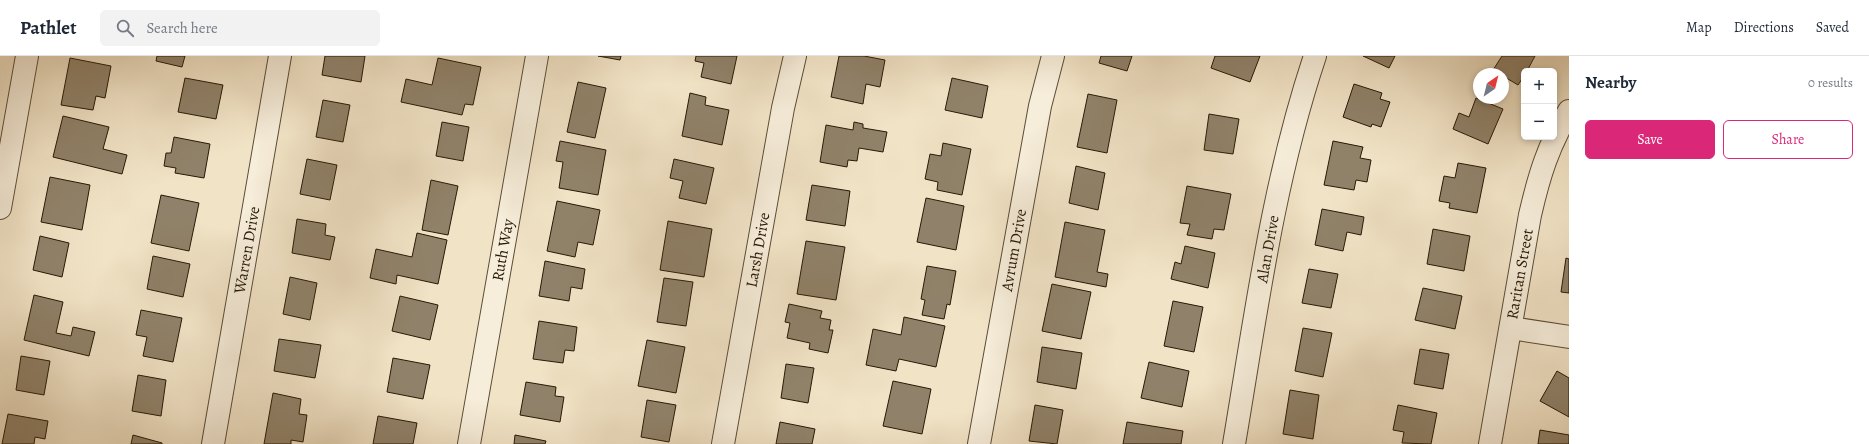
<!DOCTYPE html>
<html lang="en">
<head>
<meta charset="utf-8">
<style>
	body { margin:0; font-family:Alegreya,serif; background:#f2f2f3; color:#1f2937 }
	.controls { position:absolute; right:12px; top:12px; display:grid; overflow:hidden; border-radius:6px; box-shadow:0 2px 6px #0003 }
	.controls button { width:36px; height:36px; display:grid; place-items:center; padding:0; border:0; border-bottom:1px solid #e0e1e3; background:#fff; color:#1f2937; font:20px sans-serif }
	.compass { position:absolute; left:1473px; top:12px; width:36px; height:36px; border-radius:50%; background:#fff; box-shadow:0 2px 6px #0003; rotate:35deg }
	.list { margin:0; padding:0; list-style:none }
	h2 { display:flex; justify-content:space-between; align-items:center; height:52px; margin:0; padding:0 16px; font-size:17px }
	h2 small { font-size:13px; font-weight:400; color:#747a83 }
	.actions { display:flex; gap:8px; padding:12px 16px }
	.actions a { flex:1; padding:9px 0; border:1px solid #db2777; border-radius:6px; text-align:center; font-size:14px; color:#db2777 }
	.actions .main { background:#db2777; color:#fff }
	.icon { flex:none; width:22px; height:22px; fill:none; stroke:currentColor; stroke-width:2; stroke-linecap:round; stroke-linejoin:round }
	.map { position:relative; flex:none; width:1569px; height:388px; overflow:hidden }
	header { display:flex; align-items:center; gap:24px; box-sizing:border-box; height:56px; padding:0 20px; background:#fff; border-bottom:1px solid #e0e1e3 }
	header strong { font-size:19px }
	nav { display:flex; gap:22px; margin-inline-start:auto; font-size:14px }
	.search { width:280px; height:36px; background:#f2f2f3; display:flex; align-items:center; gap:10px; box-sizing:border-box; padding:0 14px; border-radius:6px; color:#747a83; font-size:15px }
	main { display:flex }
	aside { flex:1; background:#fff }
	.map>svg:first-child { display:block }
</style>
</head>
<body>
<header>
<strong>Pathlet</strong>
<div class="search"><svg class="icon" aria-label="search" viewBox="0 0 24 24"><circle cx="10" cy="10" r="6"/><path d="M15 15l6 6"/></svg>Search here</div>
<nav><a>Map</a><a>Directions</a><a>Saved</a></nav>
</header>
<main>
<div class="map">
<svg width="1569" height="388" viewBox="0 0 1569 388">
	<rect width="100%" height="100%" fill="#f1e3c6"/>
	<filter id="stains"><feTurbulence type="fractalNoise" baseFrequency=".005" numOctaves="4"/><feColorMatrix values="0 0 0 0 .2 0 0 0 0 .09 0 0 0 0 .02 0 0 0 .5 -.17"/></filter>
	<radialGradient id="worn" r=".72"><stop offset=".6" stop-color="#630" stop-opacity="0"/><stop offset="1" stop-color="#630" stop-opacity=".3"/></radialGradient>
	<path fill="#90826a" stroke="#271906" d="M157,0H185L182,11L156,5Z
		M325,0H365L361,26L322,19Z
		M598,0H621L620,4Z
		M696,0H737L731,28L701,21L704,7L695,5Z
		M839,0H864L885,4L880,31L866,28L863,48L831,41Z
		M1101,0H1132L1127,15L1099,7Z
		M1215,0H1260L1250,26L1211,12Z
		M1363,0H1395L1389,12Z
		M1502,0H1535L1527,15H1524V20L1518,29L1503,20V18L1493,14Z
		M70,2L111,10L105,42L96,40L93,54L61,49Z
		M438,2L481,11L473,49L465,48L462,59L401,46L406,23L432,29Z
		M185,22L223,29L216,63L178,56Z
		M952,22L988,30L982,62L945,54Z
		M578,26L606,32L595,82L567,76Z
		M1354,28L1382,37L1380,43L1390,46L1381,71L1372,68L1371,71L1343,61Z
		M690,37L706,41L705,49L729,54L722,89L682,80Z
		M1088,38L1117,44L1107,97L1077,91Z
		M1476,42L1503,53L1488,88L1453,73L1459,57L1469,61Z
		M323,44L350,49L343,86L316,81Z
		M1209,58L1239,63L1233,98L1204,94Z
		M63,60L109,71L103,93L127,99L122,118L53,101Z
		M442,66L469,71L463,105L436,100Z
		M854,66L863,68V72L887,76L883,96L859,92L857,105L848,104L847,111L820,106L826,69L853,74Z
		M174,81L210,88L204,122L175,117L176,112L164,110L166,97H171Z
		M560,85L606,94L598,139L559,132L563,106L556,105Z
		M1333,85L1363,91L1360,102L1371,104L1367,126L1356,124L1354,134L1324,129Z
		M943,87L971,93L962,139L937,134L938,126L925,123L930,98L941,100Z
		M307,103L337,109L330,144L300,138Z
		M674,103L714,112L706,148L679,142L683,125L670,122Z
		M1458,107L1486,112L1477,157L1449,152L1450,147L1439,145L1444,120L1455,122Z
		M1076,110L1105,117L1098,154L1069,147Z
		M50,121L90,129L82,174L41,166Z
		M431,124L458,130L448,179L422,174Z
		M812,129L850,135L845,170L806,164Z
		M1187,130L1231,138L1224,174L1214,173L1212,183L1187,179L1190,168L1180,167Z
		M161,139L199,147L189,195L151,187Z
		M926,142L964,150L956,194L917,186Z
		M557,145L600,154L593,189L578,186L575,201L547,195Z
		M1322,153L1364,161L1361,179L1347,176L1343,195L1315,189Z
		M297,163L326,168L325,179L335,181L330,204L292,197Z
		M668,165L712,173L704,221L660,214Z
		M1065,166L1105,174L1097,216L1108,218L1106,231L1055,221Z
		M1433,173L1470,180L1464,215L1427,208Z
		M417,177L447,184L438,228L397,219L396,228L370,222L376,193L412,201Z
		M40,180L69,187L62,221L33,214Z
		M806,185L845,191L836,244L797,238Z
		M1185,190L1215,197L1208,232L1171,223L1175,206L1181,208Z
		M153,200L190,208L183,241L147,233Z
		M1566,202L1569,203V237L1561,236Z
		M545,205L585,213L582,233L571,231L569,245L539,240Z
		M927,210L956,215L950,249L947,248L944,263L922,259L925,244L921,243Z
		M1309,213L1338,218L1331,252L1302,247Z
		M290,221L317,227L310,264L283,258Z
		M664,222L693,226L686,270L657,266Z
		M1052,228L1091,236L1081,283L1042,275Z
		M1423,232L1462,240L1455,273L1415,264Z
		M34,239L63,246L56,277L71,280L73,271L95,276L89,300L24,284Z
		M400,240L438,249L430,284L392,275Z
		M1173,245L1203,251L1194,296L1164,290Z
		M789,248L822,255L820,262L831,264L829,274H833L828,297L809,293L810,287L787,282L790,267L785,266Z
		M141,254L182,262L173,306L143,300L147,281L136,279Z
		M904,261L945,270L936,311L899,303L896,315L866,309L873,273L901,279Z
		M539,265L577,271L574,295L565,294L563,307L533,303Z
		M1303,272L1332,277L1323,321L1295,315Z
		M279,283L321,289L315,322L274,315Z
		M647,284L685,291L676,337L638,330Z
		M1042,291L1082,297L1076,333L1037,326Z
		M1420,293L1449,298L1443,333L1414,328Z
		M21,300L50,305L44,339L16,334Z
		M393,302L430,309L423,343L387,336Z
		M1149,306L1189,315L1182,351L1141,342Z
		M786,308L814,312L808,347L781,342Z
		M1557,315L1569,322V361L1540,345Z
		M138,319L166,324L161,360L132,355Z
		M893,325L931,333L922,378L883,370Z
		M526,326L556,331L555,340L564,341L560,366L520,359Z
		M1290,334L1319,339L1313,383L1283,378Z
		M273,337L301,343L299,358L307,359L303,386L291,384V388H264Z
		M647,344L676,349L669,386L641,381Z
		M1035,349L1063,354L1057,388L1029,385Z
		M1398,349L1437,357L1431,388L1402,387L1404,376L1393,374Z
		M8,358L48,365L45,383L35,381L34,388H2Z
		M378,360L417,367L413,388H373Z
		M780,366L815,373L812,388H776Z
		M1127,366L1183,375L1181,388H1123Z
		M1540,374L1569,379V388H1538Z
		M133,379L162,387V388H131Z
		M515,379L546,385L545,388H514Z"/>
	<g fill="none" stroke-linecap="round" stroke-linejoin="round">
		<defs>
			<path id="minor" d="M0,152L27,0
				M1511,272L1569,281
				M213,388L280,0
				M469,388L537,0
				M723,388L783,52L795,0
				M979,388L1040,50L1053,0
				M1234,388C1256,258 1273,125 1315,0
				M1490,388L1530,159C1539,120 1548,90 1569,55"/>
		</defs>
		<use href="#minor" stroke="#5a4c36" stroke-width="24"/>
		<use href="#minor" stroke="#f6edda" stroke-width="22"/>
	</g>
	<g text-anchor="middle" dominant-baseline="central" stroke-width="3" stroke-linejoin="round" paint-order="stroke">
		<g font-size="16" fill="#271906" stroke="#f6edda">
			<text transform="translate(1268 193) rotate(-80)">Alan Drive</text>
			<text transform="translate(247 194) rotate(-80)">Warren Drive</text>
			<text transform="translate(503 194) rotate(-80)">Ruth Way</text>
			<text transform="translate(758 194) rotate(-80)">Larsh Drive</text>
			<text transform="translate(1014 194) rotate(-80)">Avrum Drive</text>
			<text transform="translate(1520 218) rotate(-80)">Raritan Street</text>
		</g>
	</g>
	<rect width="100%" height="100%" filter="url(#stains)"/>
	<rect width="100%" height="100%" fill="url(#worn)"/>
</svg>
<div class="controls">
<button>+</button>
<button>−</button>
</div>
<svg class="compass" viewBox="-18 -18 36 36"><path d="M0-13l5 13h-10z" fill="#e53935"/><path d="M0 13l5-13h-10z" fill="#747a83"/></svg>
</div>
<aside>
<h2>Nearby<small>0 results</small></h2>
<ul class="list">
</ul>
<div class="actions"><a class="main">Save</a><a>Share</a></div>
</aside>
</main>
</body>
</html>
